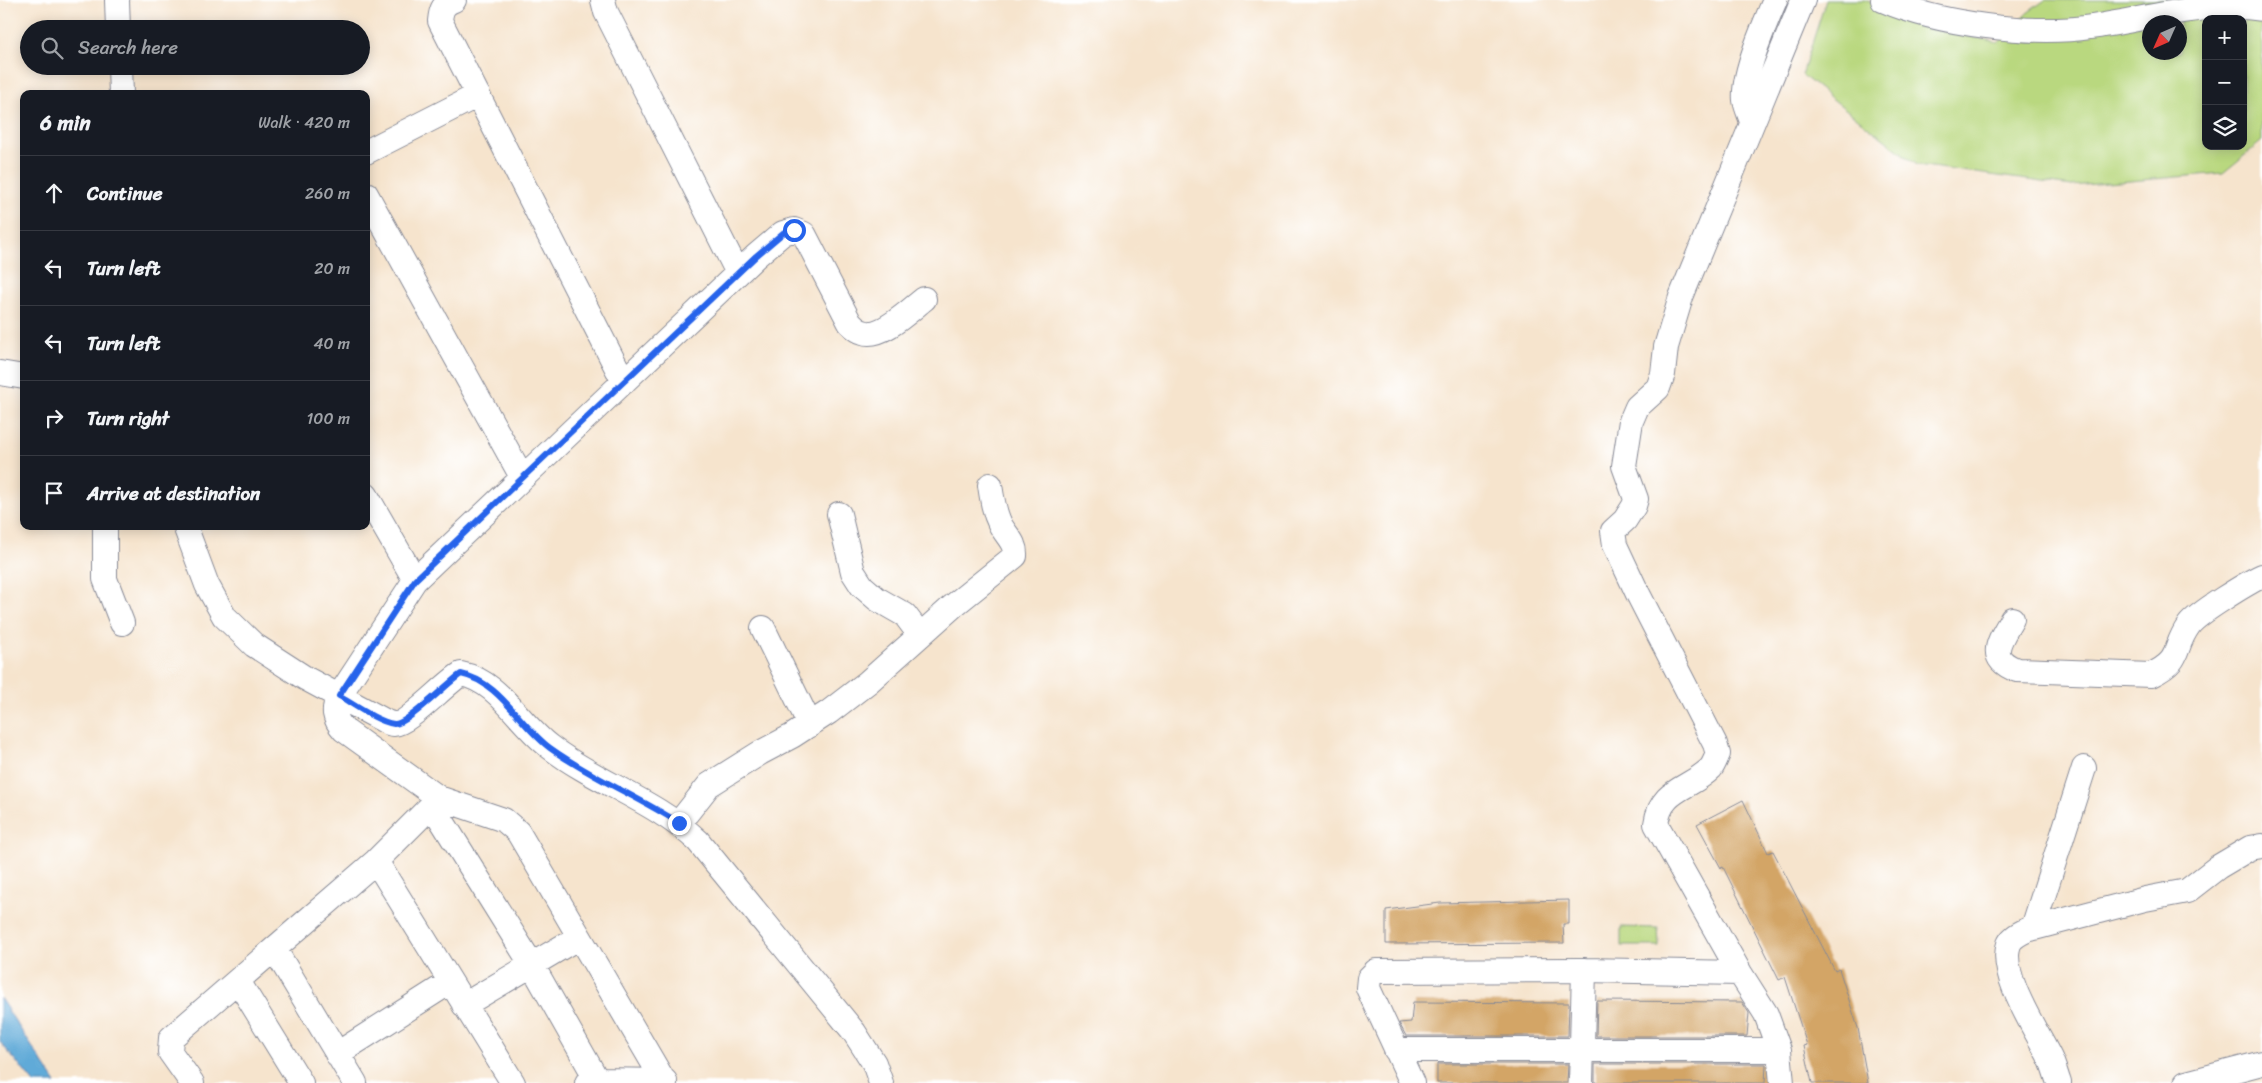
<!DOCTYPE html>
<html lang="en">
<head>
<meta charset="utf-8">
<style>
	body { margin:0; font-family:Sriracha,sans-serif; background:#20242c; color:#f1f3f6 }
	.controls { position:absolute; right:15px; top:15px; display:grid; overflow:hidden; border-radius:10px; box-shadow:0 2px 12px #0003 }
	.controls button { width:45px; height:45px; display:grid; place-items:center; padding:0; border:0; border-bottom:1px solid #363941; background:#171b24; color:#f1f3f6; font:25px sans-serif }
	.compass { position:absolute; left:2142px; top:15px; width:45px; height:45px; border-radius:50%; background:#171b24; box-shadow:0 2px 12px #0003; rotate:225deg }
	.stop { position:absolute; width:15px; height:15px; margin:-11px; border:4px solid #2563eb; border-radius:50%; background:#fff }
	.stop.end { background:#2563eb; border-color:#fff; box-shadow:0 1px 5px #0008 }
	.list { margin:0; padding:0; list-style:none }
	h2 { display:flex; justify-content:space-between; align-items:center; height:65px; margin:0; padding:0 20px; font-size:21px }
	h2 small { font-size:16px; font-weight:400; color:#9ea1a6 }
	.list li { display:grid; grid-template-columns:32px 1fr auto; gap:15px; align-items:center; box-sizing:border-box; height:75px; padding:0 20px; border-top:1px solid #363941 }
	.list b { display:block; font-size:19px; white-space:nowrap }
	.list em { font-size:16px; font-style:normal; color:#9ea1a6 }
	.icon { flex:none; width:28px; height:28px; fill:none; stroke:currentColor; stroke-width:2; stroke-linecap:round; stroke-linejoin:round }
	.map { position:relative; flex:none; width:2262px; height:1083px; overflow:hidden }
	.search { position:absolute; background:#171b24; box-shadow:0 2px 12px #0003; left:20px; top:20px; width:350px; height:55px; display:flex; align-items:center; gap:12px; box-sizing:border-box; padding:0 18px; border-radius:28px; color:#9ea1a6; font-size:19px }
	.panel { position:absolute; background:#171b24; box-shadow:0 2px 12px #0003; left:20px; top:90px; width:350px; height:440px; border-radius:10px }
	.map>svg:first-child { display:block }
</style>
</head>
<body>
<div class="map">
<svg width="2262" height="1083" viewBox="0 0 2262 1083">
	<rect width="100%" height="100%" fill="#fff"/>
	<filter id="ink" filterUnits="userSpaceOnUse"><feTurbulence type="fractalNoise" baseFrequency=".02" numOctaves="2"/><feDisplacementMap in="SourceGraphic" scale="10" xChannelSelector="R" yChannelSelector="G"/><feConvolveMatrix kernelMatrix="1 2 1 2 8 2 1 2 1" color-interpolation-filters="sRGB"/></filter>
	<filter id="wash" filterUnits="userSpaceOnUse"><feTurbulence type="fractalNoise" baseFrequency=".0096" numOctaves="4" result="noise"/><feDisplacementMap in="SourceGraphic" scale="20" xChannelSelector="R" yChannelSelector="G"/><feGaussianBlur stdDeviation="1.12" result="paint"/><feColorMatrix in="noise" values="0 0 0 0 0 0 0 0 0 0 0 0 0 0 0 0 0 1.4 0 .05"/><feComposite in="paint" operator="in"/></filter>
	<g filter="url(#wash)">
		<rect width="100%" height="100%" fill="#f6e4cd"/>
		<path fill="#b9d87f" stroke="#6a846e" fill-rule="evenodd" d="M1826,0H1866L1920,27L1998,42L2027,13L2045,0H2262V141L2223,173L2072,186L1917,165L1802,75ZM2206,19H2243V146H2206ZM2150,22H2180V52H2150Z
			M1621,927L1658,928L1659,946H1621Z"/>
		<path fill="#61aad8" stroke="#3e6c9b" d="M0,998L56,1083H34L0,1042Z"/>
		<g id="blocks">
			<path fill="#d3a566" d="M1743,800L1768,853L1773,851L1835,971L1839,969L1858,1028L1868,1083H1812L1804,1046L1807,1045L1785,977L1779,980L1723,867L1721,868L1697,824Z
				M1569,900V924H1563L1564,943L1386,944V910L1440,903Z
				M1597,1001L1742,1002L1749,1013L1747,1036H1596Z
				M1413,1002L1569,1003L1568,1036H1406L1399,1023L1411,1022Z
				M1437,1064H1568L1567,1083H1437Z
				M1595,1064H1766L1765,1083H1595Z"/>
		</g>
	</g>
	<g filter="url(#ink)">
		<use href="#blocks" fill-opacity="0" stroke="#888a96" stroke-width="1"/>
		<g fill="none" stroke-linecap="round" stroke-linejoin="round">
			<defs>
				<path id="minor" d="M117,0L118,29
					M454,0C443,4 441,10 440,21L624,382
					M603,0L606,12L738,273
					M1883,0C1938,24 2031,36 2091,27C2142,20 2211,0 2262,9
					M120,66L121,94
					M1752,122C1750,115 1746,107 1745,100C1742,76 1765,23 1775,0
					M366,152L478,95
					M366,194L522,477
					M0,373L24,377
					M366,495L415,580
					M839,514L853,572L862,586L877,599L905,615L920,635
					M105,526V579L122,623
					M185,526L207,585L224,616L254,645L305,678L383,720C386,722 391,724 394,724C407,725 446,683 461,674C499,681 519,724 550,747C597,783 654,800 698,841L854,1032L874,1063L881,1083
					M2012,619C2000,641 1985,658 2017,670L2151,675C2184,659 2171,650 2189,625C2198,613 2247,583 2262,576
					M763,628L810,725
					M432,805L532,965L597,1080
					M679,823L709,785L760,753L792,736L829,712L868,682L953,606L1015,556C1016,542 1006,536 1000,524C994,512 992,499 990,485
					M376,861L513,1083
					M2033,928L2084,768
					M275,950L355,1083
					M238,981L301,1083
					M464,1005L579,937
					M1396,1050H1779
					M337,1054L450,982
					M192,1083L170,1052L171,1038L376,861L439,798
					M587,1083L597,1080L665,1081
					M665,1083L518,832L504,820L439,798L344,730C334,719 332,710 339,696L415,580L756,256L783,233L794,230L804,234L850,323C853,326 858,331 863,332C881,339 911,309 924,299
					M1412,1083L1368,988L1369,978L1376,971L1584,970L1740,973
					M1581,1083L1584,970
					M1782,1083L1779,1050L1766,1014L1740,973L1656,824C1661,788 1689,790 1711,768C1714,764 1716,758 1718,754L1715,744L1637,592L1615,545L1613,531L1625,520L1634,506L1636,499L1624,466L1631,421L1637,407L1658,388L1663,374L1666,347L1681,297L1803,0
					M2059,1083C2056,1075 2054,1066 2050,1058C2037,1031 1998,974 2009,944C2012,937 2020,933 2027,930L2145,899L2187,891L2218,867L2250,848L2262,846
					M2186,1083L2262,1063"/>
			</defs>
			<use href="#minor" stroke="#888a96" stroke-width="26"/>
			<use href="#minor" stroke="#fff" stroke-width="24"/>
		</g>
	</g>
	<g fill="none" stroke-linecap="round" stroke-linejoin="round" filter="url(#ink)">
		<path stroke="#2563eb" stroke-width="6" d="M679,823C637,796 590,777 550,748C519,725 500,682 461,674C447,683 406,726 394,724C378,722 353,704 339,696L415,580L756,256L783,233L794,230"/>
	</g>
</svg>
<div class="controls">
<button>+</button>
<button>−</button>
<button><svg class="icon" aria-label="layers" viewBox="0 0 24 24"><path d="M12 4l9 5-9 5-9-5zM3 14l9 5 9-5"/></svg></button>
</div>
<svg class="compass" viewBox="-18 -18 36 36"><path d="M0-13l5 13h-10z" fill="#e53935"/><path d="M0 13l5-13h-10z" fill="#9ea1a6"/></svg>
<div class="stop" style="left:794px;top:230px"></div>
<div class="stop end" style="left:679px;top:823px"></div>
<div class="search"><svg class="icon" aria-label="search" viewBox="0 0 24 24"><circle cx="10" cy="10" r="6"/><path d="M15 15l6 6"/></svg>Search here</div>
<section class="panel">
<h2>6 min<small>Walk · 420 m</small></h2>
<ul class="list">
<li><svg class="icon" aria-label="ahead" viewBox="0 0 24 24"><path d="M12 20V5M6 11l6-6 6 6"/></svg><div><b>Continue</b></div><em>260 m</em></li>
<li><svg class="icon" aria-label="left" viewBox="0 0 24 24"><path d="M17 20v-9H6M10 6l-5 5 5 5"/></svg><div><b>Turn left</b></div><em>20 m</em></li>
<li><svg class="icon" aria-label="left" viewBox="0 0 24 24"><path d="M17 20v-9H6M10 6l-5 5 5 5"/></svg><div><b>Turn left</b></div><em>40 m</em></li>
<li><svg class="icon" aria-label="right" viewBox="0 0 24 24"><path d="M7 20v-9h11M14 6l5 5-5 5"/></svg><div><b>Turn right</b></div><em>100 m</em></li>
<li><svg class="icon" aria-label="arrive" viewBox="0 0 24 24"><path d="M6 21V4h12l-3 4 3 4H6"/></svg><div><b>Arrive at destination</b></div></li>
</ul>
</section>
</div>
</body>
</html>
